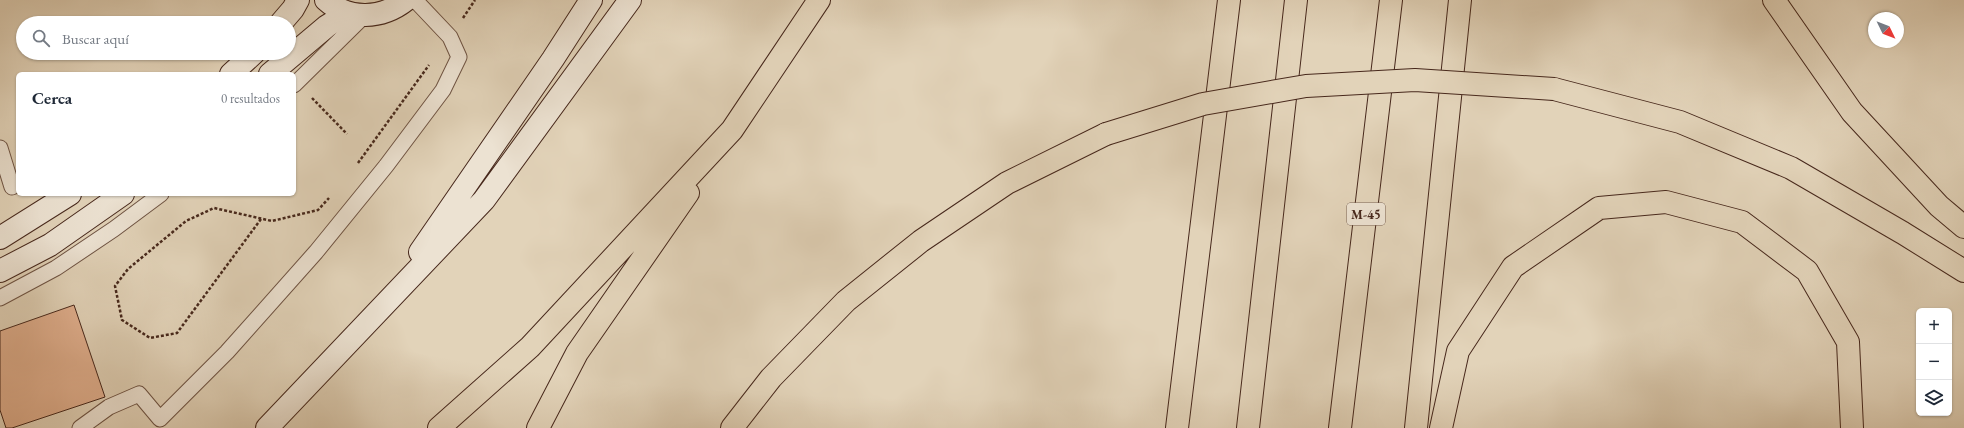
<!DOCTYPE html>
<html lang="es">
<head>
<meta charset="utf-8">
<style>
	body { margin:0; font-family:"EB Garamond",serif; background:#f6f6f7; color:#1f2937 }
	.controls { position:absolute; right:12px; bottom:12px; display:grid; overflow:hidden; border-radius:6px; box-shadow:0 1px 3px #0004 }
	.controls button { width:36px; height:36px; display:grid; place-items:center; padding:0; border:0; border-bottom:1px solid #e0e1e3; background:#fff; color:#1f2937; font:20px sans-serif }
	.compass { position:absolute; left:1868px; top:12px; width:36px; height:36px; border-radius:50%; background:#fff; box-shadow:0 1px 3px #0004; rotate:133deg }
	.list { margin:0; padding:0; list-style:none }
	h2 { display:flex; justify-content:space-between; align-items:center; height:52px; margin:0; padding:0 16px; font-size:17px }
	h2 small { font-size:13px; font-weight:400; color:#747a83 }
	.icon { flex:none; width:22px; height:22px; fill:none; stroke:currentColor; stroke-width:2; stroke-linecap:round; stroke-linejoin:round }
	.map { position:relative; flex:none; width:1964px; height:428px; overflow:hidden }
	.search { position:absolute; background:#fff; box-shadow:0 1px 3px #0004; left:16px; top:16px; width:280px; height:44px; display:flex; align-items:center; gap:10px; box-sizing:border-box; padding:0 14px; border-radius:22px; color:#747a83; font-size:15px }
	.panel { position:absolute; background:#fff; box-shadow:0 1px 3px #0004; left:16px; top:72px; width:280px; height:124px; border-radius:6px }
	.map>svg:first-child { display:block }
</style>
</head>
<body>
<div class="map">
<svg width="1964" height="428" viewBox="0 0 1964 428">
	<rect width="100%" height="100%" fill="#e2d3b9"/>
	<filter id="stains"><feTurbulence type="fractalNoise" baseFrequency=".005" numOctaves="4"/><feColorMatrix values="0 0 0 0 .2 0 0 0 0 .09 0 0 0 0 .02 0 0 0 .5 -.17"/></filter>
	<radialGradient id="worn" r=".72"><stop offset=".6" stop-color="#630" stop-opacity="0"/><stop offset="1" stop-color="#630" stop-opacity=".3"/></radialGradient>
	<path fill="#e0af8e" stroke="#47281c" d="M74,305L105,397L12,428H6L0,410V331Z"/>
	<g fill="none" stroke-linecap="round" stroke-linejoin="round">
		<defs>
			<path id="lane" d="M294,85L365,15
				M0,148L12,187
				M0,298L56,268L114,229L161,194
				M80,428L109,407L139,394L160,419L227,352L316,252L386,166L443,90L459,57L450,37L415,0"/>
			<path id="secondary" d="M326,0C349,21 382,19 406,0
				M281,23L293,9L298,0
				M231,74L254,53
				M270,74L327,26L348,13
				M0,238L70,194
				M420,252L553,59L591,0
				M0,271L50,245L123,194
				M267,428L484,200L630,0"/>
			<path id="highway" d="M1774,0L1852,112L1939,206L1964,227
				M1554,89L1680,122L1791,168L1903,233L1964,271
				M439,428L530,347L732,130L819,0
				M538,428L577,353L688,193
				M732,428L771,378L846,301L921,241L1007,183L1106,134
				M1177,428L1229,0
				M1248,428L1296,0
				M1340,428L1391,0
				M1416,428L1460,0
				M1441,428L1458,351L1513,267L1599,208L1666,202L1742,222L1807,271L1848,342L1852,428"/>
		</defs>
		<use href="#lane" stroke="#6e5343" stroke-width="17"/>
		<use href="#secondary" stroke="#47281c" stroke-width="24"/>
		<use href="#highway" stroke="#47281c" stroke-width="24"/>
		<path stroke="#47281c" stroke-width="2.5" stroke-dasharray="3 2" stroke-linecap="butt" d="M463,18L475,0
			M312,98L347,134
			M358,163L429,65
			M261,219L177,333L150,338L122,320L115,286L128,269L186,221L214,208L272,221L318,210L329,198"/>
		<use href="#lane" stroke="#ece2d2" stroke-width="15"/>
		<use href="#secondary" stroke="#ece2d2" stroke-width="22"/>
		<use href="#highway" stroke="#e2d3b9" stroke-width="22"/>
		<defs>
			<path id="highway-bridge" d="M1106,134L1203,104L1306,86L1415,80L1554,89"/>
		</defs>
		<use href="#highway-bridge" stroke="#47281c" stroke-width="24" stroke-linecap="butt"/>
		<use href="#highway-bridge" stroke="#e2d3b9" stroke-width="22"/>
	</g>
	<g text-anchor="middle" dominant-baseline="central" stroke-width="3.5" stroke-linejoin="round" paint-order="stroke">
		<rect fill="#ece2d2" stroke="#786053" stroke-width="1" x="1347" y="203" width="38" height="22" rx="3"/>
		<g font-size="13" font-weight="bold" fill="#47281c">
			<text x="1366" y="214">M-45</text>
		</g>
	</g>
	<rect width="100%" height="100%" filter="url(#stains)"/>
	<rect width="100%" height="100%" fill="url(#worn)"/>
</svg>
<div class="controls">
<button>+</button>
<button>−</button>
<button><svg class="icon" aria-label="layers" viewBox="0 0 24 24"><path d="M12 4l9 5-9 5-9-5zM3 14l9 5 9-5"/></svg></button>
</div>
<svg class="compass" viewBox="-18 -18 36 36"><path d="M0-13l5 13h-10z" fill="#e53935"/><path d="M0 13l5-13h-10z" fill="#747a83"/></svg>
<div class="search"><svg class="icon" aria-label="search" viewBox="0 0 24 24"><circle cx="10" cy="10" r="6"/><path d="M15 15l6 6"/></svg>Buscar aquí</div>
<section class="panel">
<h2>Cerca<small>0 resultados</small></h2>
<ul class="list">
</ul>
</section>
</div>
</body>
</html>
